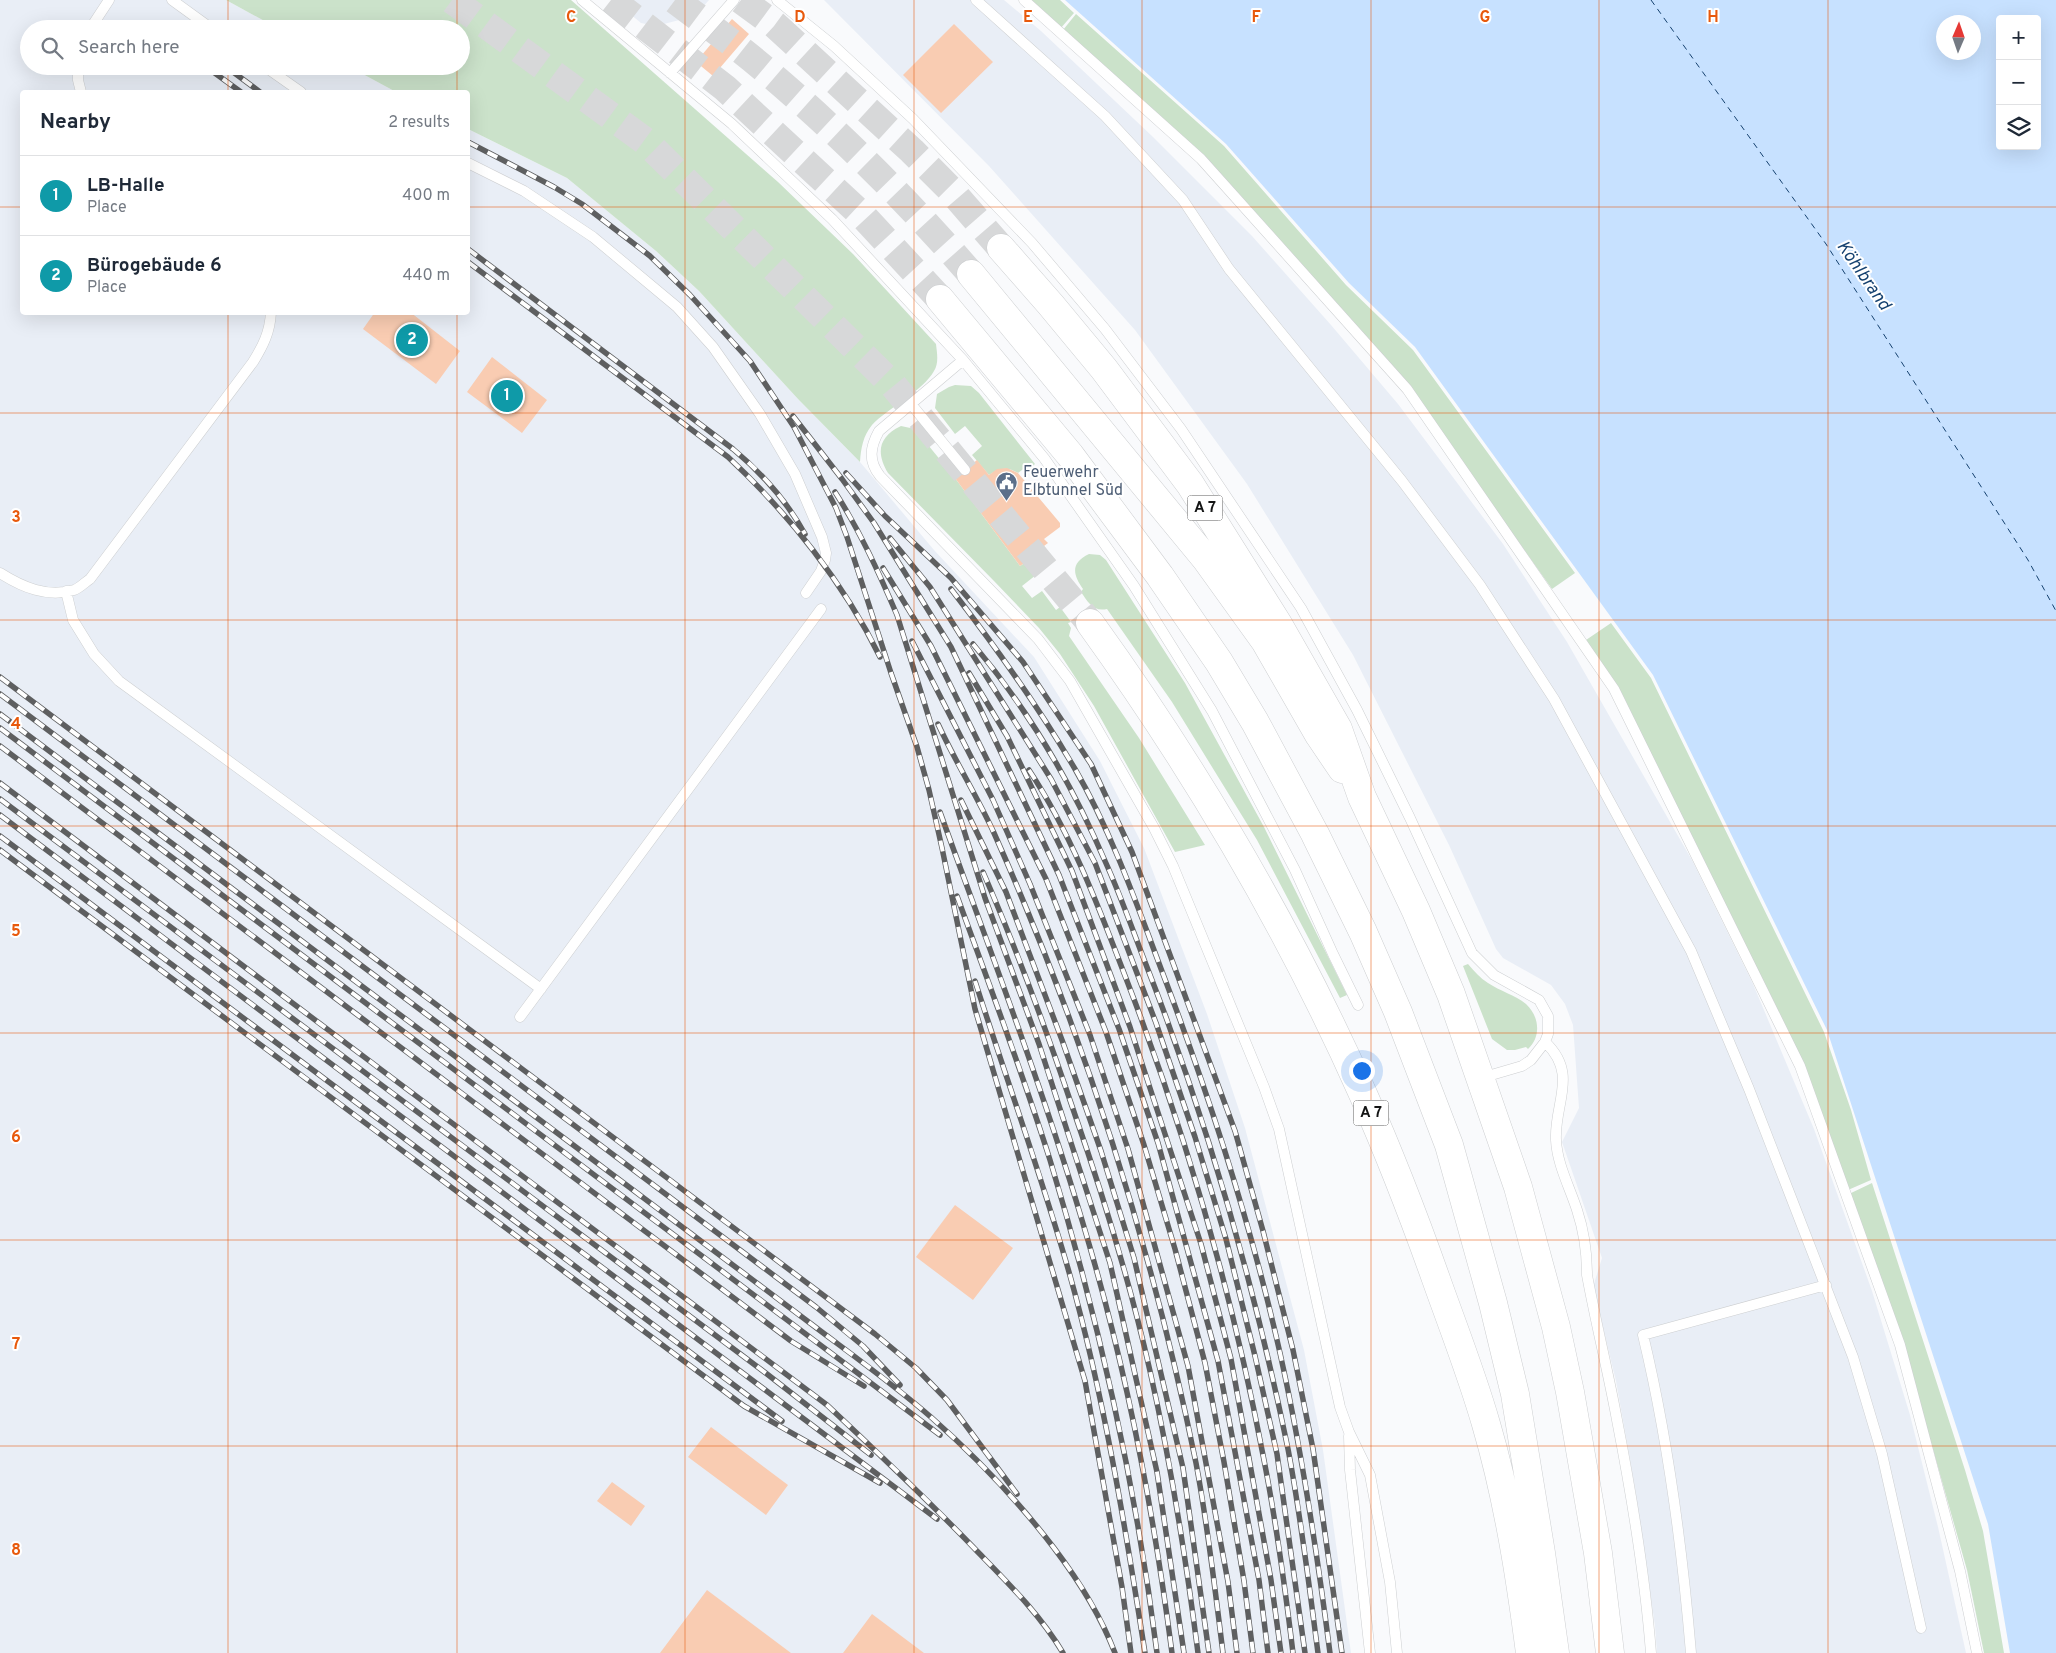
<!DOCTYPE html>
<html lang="en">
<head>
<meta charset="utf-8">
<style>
	body { margin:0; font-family:Overpass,sans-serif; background:#f6f6f7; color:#1f2937 }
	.controls { position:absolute; right:15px; top:15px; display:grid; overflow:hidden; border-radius:5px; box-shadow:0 5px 20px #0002 }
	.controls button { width:45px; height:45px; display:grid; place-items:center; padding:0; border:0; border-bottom:1px solid #e0e1e3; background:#fff; color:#1f2937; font:25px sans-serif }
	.compass { position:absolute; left:1936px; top:15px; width:45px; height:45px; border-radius:50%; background:#fff; box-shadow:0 5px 20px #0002; rotate:2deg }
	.you { position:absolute; left:1361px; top:1070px; width:18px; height:18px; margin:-12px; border:4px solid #fff; border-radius:50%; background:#1a73e8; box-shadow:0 0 0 8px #1a73e833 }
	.badge { display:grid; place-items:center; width:32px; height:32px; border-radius:50%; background:#db2777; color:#fff; font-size:16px; font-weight:700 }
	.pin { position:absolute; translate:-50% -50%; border:2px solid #fff; box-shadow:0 1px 5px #0006 }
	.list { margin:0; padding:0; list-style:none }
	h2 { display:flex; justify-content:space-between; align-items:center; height:65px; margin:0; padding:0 20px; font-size:21px }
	h2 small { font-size:16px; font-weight:400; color:#747a83 }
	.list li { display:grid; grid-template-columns:32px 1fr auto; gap:15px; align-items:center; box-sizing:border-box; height:80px; padding:0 20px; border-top:1px solid #e0e1e3 }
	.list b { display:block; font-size:19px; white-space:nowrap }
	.list p { margin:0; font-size:16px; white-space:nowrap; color:#747a83 }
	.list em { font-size:16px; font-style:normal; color:#747a83 }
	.icon { flex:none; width:28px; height:28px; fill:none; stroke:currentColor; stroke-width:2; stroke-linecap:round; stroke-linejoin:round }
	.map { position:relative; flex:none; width:2056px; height:1653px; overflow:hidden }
	.search { position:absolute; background:#fff; box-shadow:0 5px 20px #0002; left:20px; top:20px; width:450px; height:55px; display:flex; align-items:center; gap:12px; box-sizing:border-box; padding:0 18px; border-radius:28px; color:#747a83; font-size:19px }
	.panel { position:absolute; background:#fff; box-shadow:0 5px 20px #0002; left:20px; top:90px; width:450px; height:225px; border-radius:5px }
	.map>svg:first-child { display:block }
</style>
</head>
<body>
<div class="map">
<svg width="2056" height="1653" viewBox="0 0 2056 1653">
	<rect width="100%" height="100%" fill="#f9fafc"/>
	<path fill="#e9eef6" d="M0,0H226L279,29H29V66H348L396,92H22V312H468V129L567,178L656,251L699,291L798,399L860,462L934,550L1034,657L1100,761L1144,848L1207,1014L1245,1128L1304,1350L1323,1450L1351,1653H0Z
		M613,0H709L695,16L656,26L641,23Z
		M824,0H1004L1041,31L1153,137L1252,236L1331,325L1398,404L1503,544L1567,642L1693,862L1753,984L1814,1129L1872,1291L1910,1415L1938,1527L1966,1653H1657L1655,1626L1635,1488L1616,1381L1593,1287L1602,1258L1562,1142L1579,1108L1573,1025L1565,1004L1551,985L1503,958L1496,949L1449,845L1353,655L1247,484L1135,330L989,166Z"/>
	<path fill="#cbe2ca" d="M226,0H571L778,182L853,254L936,344C937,353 939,363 934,371C923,391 888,408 872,425C863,436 861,448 860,462L798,399L699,291L656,251L567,178L468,129V92H396L348,66H461V29H279Z
		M1027,0H1060L1074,13L1060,29Z
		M1076,14L1224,146L1346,285L1413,350L1575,573L1552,589L1451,447L1267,227L1063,30Z
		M955,385L971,386L979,393L1035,464L1029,469L1026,467L1018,473C1007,466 999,468 989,475L972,455L982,446L965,426L955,434L935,408L937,394L949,387Z
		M901,426L915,429L955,478L1020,566L1026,562L1036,575L1022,586L1032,598L1042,591L1056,610L1060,607L1071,622L1068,623L1071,628L1069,636L1139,738L1205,845L1175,852L1094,706L1060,654L1039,628L994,581L888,473C876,453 878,437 901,426Z
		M1089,554L1100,555L1106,560L1185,683L1264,827L1347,995L1340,998L1257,840L1172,702L1107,609C1093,612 1088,602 1081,592L1083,589C1073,575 1070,563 1089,554Z
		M1611,623L1651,678L1824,1032L1851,1110L1871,1180L1848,1190L1802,1061L1586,640Z
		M1468,964C1474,971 1480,978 1488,983C1500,991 1515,995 1526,1004C1540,1017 1541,1037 1528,1049L1526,1047L1515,1050H1507L1492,1039L1463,966Z
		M1872,1183L1965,1470L1983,1531L2004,1653H1984L1967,1570L1916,1389L1849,1194Z"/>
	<path fill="#c7e1ff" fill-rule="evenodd" d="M1065,0H2056V1653H2010L1988,1524L1827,1030L1653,675L1415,347L1349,283L1226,144ZM2000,19H2037V146H2000ZM1944,22H1974V52H1944Z"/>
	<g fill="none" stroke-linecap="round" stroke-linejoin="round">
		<path stroke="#164270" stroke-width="1" stroke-dasharray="6 5" stroke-linecap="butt" d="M1651,0L1826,244L2028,560L2056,611"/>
	</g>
	<path fill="#f9ccb2" d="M732,19L749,34L713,76L696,62Z
		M954,24L993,62L941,113L903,75Z
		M375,312H410L460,351L436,384L363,329Z
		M492,357L547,400L522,433L467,392Z
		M977,460L989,475L997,469L1007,468L1018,473L1060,523V527L1044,539L1048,543L1044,546L1050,554L1048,559L1038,567H1031L1026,562L1020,566L955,478Z
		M955,1205L1013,1248L973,1300L916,1257Z
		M711,1427L788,1485L766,1515L688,1457Z
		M612,1482L645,1506L631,1526L597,1501Z
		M707,1590L791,1653H660Z
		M872,1614L924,1653H843Z"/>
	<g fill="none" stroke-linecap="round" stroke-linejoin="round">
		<path stroke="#d7d8d9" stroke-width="28" stroke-dasharray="28 14" stroke-linecap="butt" d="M452,0L645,141L893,385L1090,623
			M611,0L725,88L865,218L940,299
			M675,0C700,19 726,38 751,58C831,124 904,197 971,274
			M741,0L775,25L912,151L949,188L1001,248"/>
		<defs>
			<path id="service" d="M172,0L212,29
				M582,0L732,124L832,219L963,360L1044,458L1134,586L1212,711L1295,870L1333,954L1358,1005
				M777,0L834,46L913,119L1032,243L1105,329L1181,429L1301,608L1357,710L1410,818L1472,953L1494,975L1539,1000L1548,1016V1034L1545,1042L1531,1060L1522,1066L1481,1078
				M976,0L1105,116L1183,200L1229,269L1402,481L1480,585L1554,699L1691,951L1749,1089L1853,1357L1882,1454L1921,1628
				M1024,0L1201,159L1407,389L1614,689L1800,1066L1900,1345L1960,1571L1977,1653
				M90,29L109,0
				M78,66V80L81,92
				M264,66L301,92
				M670,73L734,0
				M468,163L524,191L593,237L677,307L713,347L760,414L795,474L822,537L826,553L825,560L821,571L806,593
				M963,360L879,431C870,447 868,461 880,476L1038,639L1070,681L1154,828L1173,866L1264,1087L1279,1129L1340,1407L1349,1432L1370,1475L1390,1582L1397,1653
				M911,404L965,470
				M0,573C22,587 47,598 74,590C80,588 85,582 90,579L253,362C263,346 270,332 271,312
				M66,591L73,620L94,654L119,681L541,989
				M520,1017L821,609
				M1545,1042C1579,1074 1554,1103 1556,1140C1557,1164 1570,1188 1577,1210C1584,1231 1587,1253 1587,1275C1596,1324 1608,1371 1617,1420C1632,1497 1645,1575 1651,1653
				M1349,1436L1350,1470L1370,1653
				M1691,1653C1682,1546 1668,1439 1643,1335L1826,1285"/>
			<path id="motorway" d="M1001,248L1051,305L1104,369L1190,484L1278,624L1338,729L1362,797L1416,911L1451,994L1518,1187L1556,1327L1570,1392L1598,1553L1610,1653
				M971,274L1206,559L1265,641L1319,735L1342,769
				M940,299L1070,455L1160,576L1219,662L1255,722L1315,834L1363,932L1398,1012L1449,1145L1493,1303L1515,1394L1541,1553L1555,1653
				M1090,623C1196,770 1289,928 1363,1094C1390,1155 1414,1217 1436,1279C1453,1327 1472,1375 1486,1424C1508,1499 1520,1576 1530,1653"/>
		</defs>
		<use href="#service" stroke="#cdcfd1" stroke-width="11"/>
		<use href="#motorway" stroke="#cdcfd1" stroke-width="29"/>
		<use href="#service" stroke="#fff" stroke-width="10"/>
		<use href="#motorway" stroke="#fff" stroke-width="28"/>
		<defs>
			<path id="rail" d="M175,28V29
				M205,66L241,92
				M225,66L260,92
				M468,142L554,187L582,204L650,256L690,295L750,361L794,427L836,508L847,537L891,673L917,747L929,790L942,848L975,1009L1085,1381L1122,1587L1131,1653
				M468,249L733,449C763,474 786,500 805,534
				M468,262L728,457C788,513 844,583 880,657
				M793,416L842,479L874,523L951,647L1059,875L1119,1029L1158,1143L1218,1361L1259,1580L1268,1653
				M846,473L885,516L951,578L1023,662L1091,764L1132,852L1235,1131L1263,1231L1293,1350L1313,1449L1342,1653
				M835,492C860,531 879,573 897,615L985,898L1039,1044L1110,1263L1157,1472L1184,1653
				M890,538L930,587L1051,779L1095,863L1156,1023L1195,1137L1226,1239L1255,1356L1277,1454L1305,1653
				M883,568L931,646L1046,879L1106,1032L1144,1145L1175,1249L1205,1363L1224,1462L1244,1581L1253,1653
				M951,589C995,646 1038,706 1075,769C1112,833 1137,905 1163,974C1210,1098 1251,1224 1280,1353C1302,1452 1317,1552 1330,1653
				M912,641L993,800L1030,884L1090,1035L1128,1149L1188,1366L1228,1582L1237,1653
				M973,644C1027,708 1072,784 1105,861C1120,894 1132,928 1145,962C1207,1120 1254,1283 1288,1449C1301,1517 1309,1585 1318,1653
				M969,673L1007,736L1072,871L1130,1027L1201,1244L1231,1359L1271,1580L1281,1653
				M0,677L875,1334L916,1368L947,1400L1017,1494
				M0,694L816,1307L863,1346L900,1385
				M0,714L806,1320C848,1352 892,1383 932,1418C976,1457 1019,1502 1054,1548C1079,1581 1100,1614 1115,1653
				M938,724C955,761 977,796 994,833C1084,1035 1152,1247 1196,1463C1208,1526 1215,1590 1223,1653
				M0,728L940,1435
				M0,746L791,1341L864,1386
				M1029,770C1072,835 1099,908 1127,981C1186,1134 1232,1293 1263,1455C1276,1520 1285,1587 1293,1653
				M0,783L827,1405C877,1452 927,1499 975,1549C1006,1581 1040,1614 1063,1653
				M0,799L767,1374L871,1455
				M961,800L1006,892L1062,1040L1101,1151L1134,1258L1183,1468L1209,1653
				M940,812C994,962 1052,1111 1095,1265C1131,1392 1155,1522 1172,1653
				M0,815L937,1519
				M0,836L782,1421
				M0,850L744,1406L880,1483
				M983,872C1017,950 1046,1029 1073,1109C1103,1195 1130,1282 1150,1371C1171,1464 1186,1559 1198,1653
				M957,896C989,984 1022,1071 1050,1160C1099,1321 1136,1486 1157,1653
				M975,981C1006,1078 1041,1174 1069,1272C1104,1396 1125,1525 1145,1653"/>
		</defs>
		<use href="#rail" stroke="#5e5f60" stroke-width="5.5"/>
		<use href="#rail" stroke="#fff" stroke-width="4" stroke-dasharray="11" stroke-linecap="butt"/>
	</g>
	<path fill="none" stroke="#e8590c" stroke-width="1" stroke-opacity="0.55" d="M228,0V29M457,0V29M685,0V1653M914,0V1653M1142,0V1653M1371,0V1653M1599,0V1653M1828,0V1653M228,66V92M457,66V92M0,207H22M468,207H2056M228,312V1653M457,312V1653M0,413H2056M0,620H2056M0,826H2056M0,1033H2056M0,1240H2056M0,1446H2056"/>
	<defs>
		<symbol id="civic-pin" viewBox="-11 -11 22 30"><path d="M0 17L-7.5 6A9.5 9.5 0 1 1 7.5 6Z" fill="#5c6f8a" stroke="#fff"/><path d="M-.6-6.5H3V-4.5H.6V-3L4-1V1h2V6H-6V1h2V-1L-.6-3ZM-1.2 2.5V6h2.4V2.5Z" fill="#fff"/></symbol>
	</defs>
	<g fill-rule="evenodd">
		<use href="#civic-pin" x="994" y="470" width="25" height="34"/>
	</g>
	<g text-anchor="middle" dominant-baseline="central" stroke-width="4" stroke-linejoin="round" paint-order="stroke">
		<g fill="#fff" stroke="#5a5b5b" stroke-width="1">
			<rect x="1187.5" y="495.5" width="35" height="25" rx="4"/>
			<rect x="1353.5" y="1100.5" width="35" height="25" rx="4"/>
		</g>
		<g font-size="15" font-weight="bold" fill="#141515">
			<text x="1205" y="508">A 7</text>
			<text x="1371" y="1113">A 7</text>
		</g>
		<g font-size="16" fill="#4e5e75" stroke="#fff" text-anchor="start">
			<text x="1023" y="473">Feuerwehr<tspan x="1023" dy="18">Elbtunnel Süd</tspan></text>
		</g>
		<g font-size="18" font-style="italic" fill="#164270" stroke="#fff">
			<text transform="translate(1863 276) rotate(55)">Köhlbrand</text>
		</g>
	</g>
	<g font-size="16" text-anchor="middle" font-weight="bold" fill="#e8590c" stroke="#fff" stroke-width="4" stroke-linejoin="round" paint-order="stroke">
		<text x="571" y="22">C</text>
		<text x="800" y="22">D</text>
		<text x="1028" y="22">E</text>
		<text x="1256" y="22">F</text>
		<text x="1485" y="22">G</text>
		<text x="1713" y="22">H</text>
		<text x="16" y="522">3</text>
		<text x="16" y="729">4</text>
		<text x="16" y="936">5</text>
		<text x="16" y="1142">6</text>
		<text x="16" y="1349">7</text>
		<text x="16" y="1555">8</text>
	</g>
</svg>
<div class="controls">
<button>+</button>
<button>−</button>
<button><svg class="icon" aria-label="layers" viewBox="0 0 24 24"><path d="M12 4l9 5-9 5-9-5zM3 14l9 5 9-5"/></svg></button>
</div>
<svg class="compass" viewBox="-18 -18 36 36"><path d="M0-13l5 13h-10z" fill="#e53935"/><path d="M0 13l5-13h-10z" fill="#747a83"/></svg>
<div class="you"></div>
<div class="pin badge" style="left:507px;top:396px;background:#0f9aa8">1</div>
<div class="pin badge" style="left:412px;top:340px;background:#0f9aa8">2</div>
<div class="search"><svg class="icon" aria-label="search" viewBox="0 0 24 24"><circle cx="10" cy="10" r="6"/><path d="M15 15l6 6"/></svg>Search here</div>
<section class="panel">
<h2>Nearby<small>2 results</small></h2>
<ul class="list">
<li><span class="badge" style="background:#0f9aa8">1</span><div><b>LB-Halle</b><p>Place</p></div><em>400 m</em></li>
<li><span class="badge" style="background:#0f9aa8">2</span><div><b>Bürogebäude 6</b><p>Place</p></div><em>440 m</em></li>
</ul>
</section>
</div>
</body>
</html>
